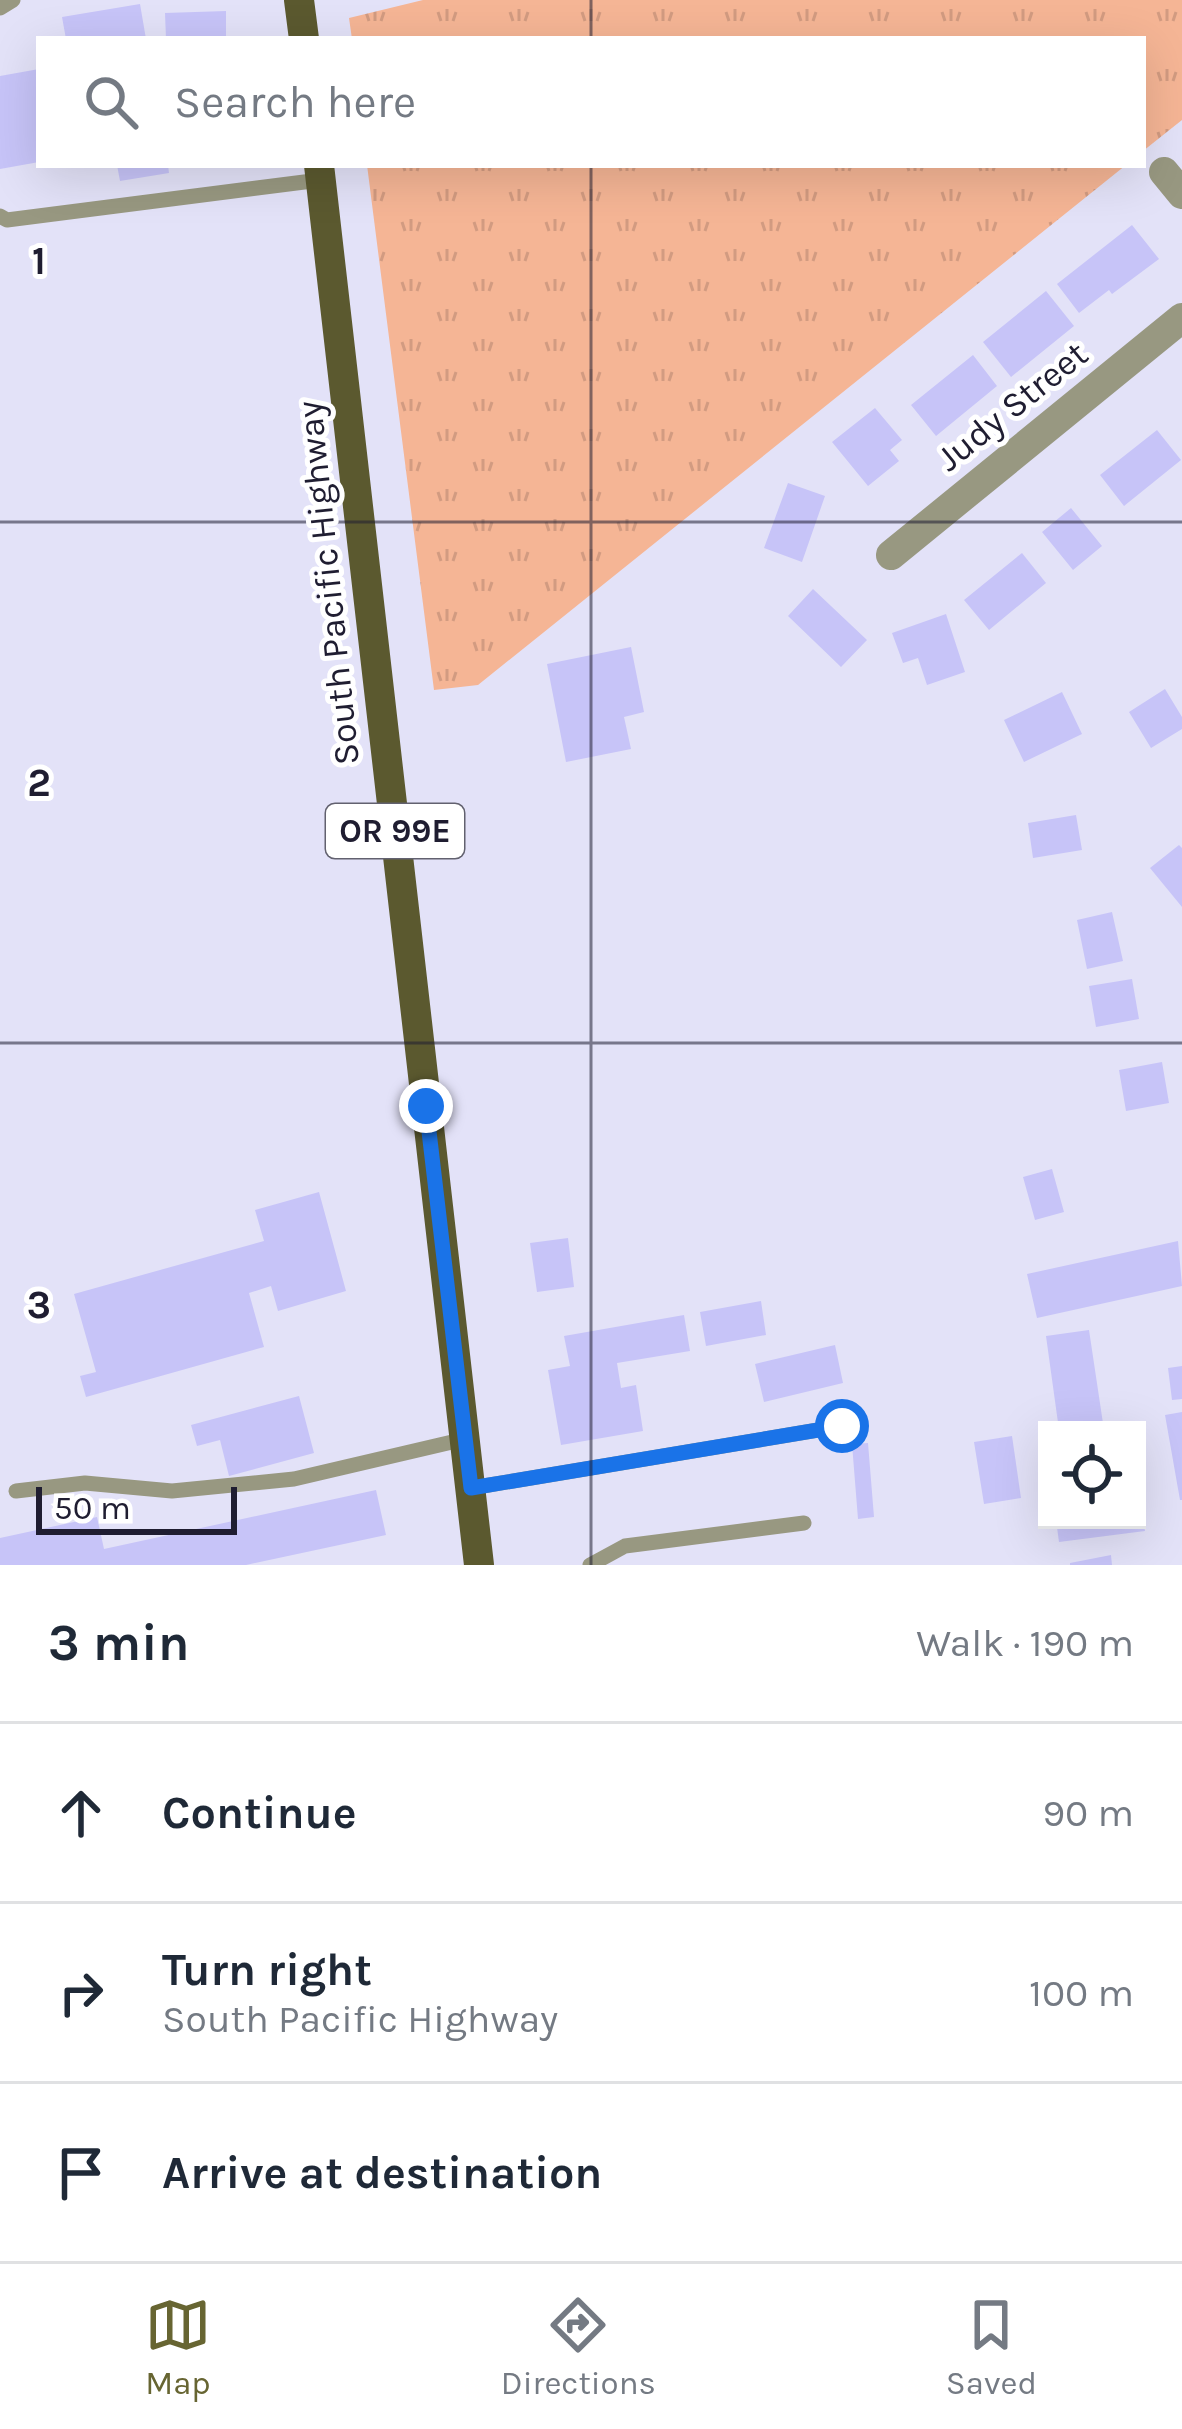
<!DOCTYPE html>
<html lang="en">
<head>
<meta charset="utf-8">
<style>
	body { margin:0; font-family:Karla,sans-serif; background:#f2f2f3; color:#1f2937 }
	.controls { position:absolute; right:36px; bottom:36px; display:grid; overflow:hidden; border-radius:0px; box-shadow:0 12px 48px #0002 }
	.controls button { width:108px; height:108px; display:grid; place-items:center; padding:0; border:0; border-bottom:3px solid #e0e1e3; background:#fff; color:#1f2937; font:60px sans-serif }
	.scale { position:absolute; left:36px; bottom:30px; width:201px; box-sizing:border-box; padding-left:12px; border:6px solid #1f1d31; border-top:0; font-size:33px; line-height:42px; white-space:nowrap; color:#1f1d31; -webkit-text-stroke:9px #fff; paint-order:stroke }
	.stop { position:absolute; width:36px; height:36px; margin:-27px; border:9px solid #1a73e8; border-radius:50%; background:#fff }
	.stop.end { background:#1a73e8; border-color:#fff; box-shadow:0 3px 12px #0008 }
	.list { margin:0; padding:0; list-style:none }
	h2 { display:flex; justify-content:space-between; align-items:center; height:156px; margin:0; padding:0 48px; font-size:51px }
	h2 small { font-size:39px; font-weight:400; color:#747a83 }
	.list li { display:grid; grid-template-columns:78px 1fr auto; gap:36px; align-items:center; box-sizing:border-box; height:180px; padding:0 48px; border-top:3px solid #e0e1e3 }
	.list b { display:block; font-size:45px; white-space:nowrap }
	.list p { margin:0; font-size:39px; white-space:nowrap; color:#747a83 }
	.list em { font-size:39px; font-style:normal; color:#747a83 }
	.icon { flex:none; width:66px; height:66px; fill:none; stroke:currentColor; stroke-width:2; stroke-linecap:round; stroke-linejoin:round }
	.map { position:relative; flex:none; width:1182px; height:1565px; overflow:hidden }
	.search { position:absolute; background:#fff; box-shadow:0 12px 48px #0002; left:36px; right:36px; top:36px; height:132px; display:flex; align-items:center; gap:30px; box-sizing:border-box; padding:0 42px; border-radius:0px; color:#747a83; font-size:45px }
	.sheet { height:696px; background:#fff }
	nav { display:flex; justify-content:space-around; align-items:center; box-sizing:border-box; height:168px; border-top:3px solid #e0e1e3; background:#fff; font-size:33px; color:#747a83 }
	nav a { display:grid; justify-items:center; gap:6px }
	nav .on { color:#676532 }
	.map>svg:first-child { display:block }
</style>
</head>
<body>
<div class="map">
<svg width="1182" height="1565" viewBox="0 0 1182 1565">
	<defs>
		<pattern id="grass-tufts" width="24" height="20" patternUnits="userSpaceOnUse" patternTransform="scale(3)"><rect width="24" height="20" fill="#f5b595"/><path d="M3 7l-1-3M5 7V3M7 7l1-3M15 17l-1-3M17 17v-4M19 17l1-3" fill="none" stroke="#d29b81"/></pattern>
	</defs>
	<rect width="100%" height="100%" fill="#e3e2f8"/>
	<path fill="url(#grass-tufts)" d="M423,0H1182V120L1143,151V39H352L349,18Z
		M367,165H1126L478,685L434,690Z"/>
	<path fill="#c7c4f8" d="M140,4L146,39H66L62,17Z
		M226,11V39H166L165,13Z
		M39,69V162L0,169V76Z
		M117,165H168L169,173L120,181Z
		M1132,225L1159,259L1112,294L1109,290L1079,313L1057,284Z
		M1046,291L1074,326L1011,377L983,342Z
		M973,355L997,386L936,436L911,405Z
		M875,408L902,440L890,450L899,461L868,486L832,442Z
		M1157,430L1181,460L1124,506L1100,475Z
		M788,483L825,496L802,562L764,548Z
		M1071,508L1102,546L1073,570L1042,532Z
		M1022,553L1046,583L989,630L964,600Z
		M813,589L867,640L841,667L788,616Z
		M946,614L965,672L927,685L918,658L903,663L892,633Z
		M631,647L644,712L624,717L631,749L566,762L547,664Z
		M1165,689L1182,717V729L1151,748L1129,712Z
		M1062,692L1082,734L1024,762L1004,720Z
		M1076,815L1082,850L1033,858L1028,823Z
		M1179,845L1182,848V907L1150,868Z
		M1112,912L1123,961L1087,969L1077,920Z
		M1132,979L1139,1019L1096,1027L1089,986Z
		M1162,1062L1169,1103L1126,1111L1119,1070Z
		M1052,1169L1064,1212L1035,1220L1023,1177Z
		M319,1192L346,1291L278,1311L271,1286L249,1293L264,1347L86,1397L80,1376L96,1372L74,1294L264,1241L255,1210Z
		M568,1238L574,1287L537,1292L530,1243Z
		M1178,1241L1182,1286L1037,1318L1027,1274Z
		M761,1301L766,1335L706,1346L700,1312Z
		M684,1315L690,1351L617,1363L621,1388L636,1385L643,1431L561,1445L548,1370L570,1366L564,1336Z
		M1089,1330L1104,1430H1059L1046,1336Z
		M835,1345L843,1383L764,1402L755,1364Z
		M1182,1366V1399L1172,1400L1168,1368Z
		M299,1396L314,1453L229,1476L220,1440L197,1446L191,1425Z
		M1182,1412V1500H1180L1165,1415Z
		M1012,1436L1021,1498L984,1504L974,1442Z
		M868,1443L874,1517L858,1519L852,1444Z
		M376,1490L386,1535L246,1565H0V1538L97,1517L104,1549Z
		M1137,1490L1145,1531L1059,1542L1056,1520H1137Z
		M1111,1555L1112,1565H1070V1563Z"/>
	<g fill="none" stroke-linecap="round" stroke-linejoin="round">
		<path stroke="#989881" stroke-width="15" d="M0,8L13,0
			M0,216L7,220L320,180
			M471,1488L842,1426
			M16,1491L85,1483L172,1491L294,1479L465,1439
			M590,1565L625,1546L804,1523"/>
		<path stroke="#989881" stroke-width="30" d="M1164,172L1182,194
			M891,555L1182,318"/>
		<path stroke="#5b592f" stroke-width="30" d="M299,0L304,39
			M319,165L479,1565"/>
	</g>
	<g fill="none" stroke-linecap="round" stroke-linejoin="round">
		<path stroke="#1a73e8" stroke-width="15" d="M426,1106L471,1488L842,1426"/>
	</g>
	<path fill="none" stroke="#1f1d31" stroke-width="3" stroke-opacity="0.55" d="M591,0V39M591,165V1565M0,522H1182M0,1043H1182"/>
	<g text-anchor="middle" dominant-baseline="central" stroke-width="10" stroke-linejoin="round" paint-order="stroke">
		<rect fill="#fff" stroke="#62616f" stroke-width="3" x="326" y="804" width="138" height="54" rx="9"/>
		<g font-size="33" font-weight="bold" fill="#1f1d31">
			<text x="395" y="831">OR 99E</text>
		</g>
		<g font-size="36" fill="#1f1d31" stroke="#fff">
			<text transform="translate(1012 406) rotate(-39)">Judy Street</text>
			<text transform="translate(328 583) rotate(-96)">South Pacific Highway</text>
		</g>
	</g>
	<g font-size="39" text-anchor="middle" font-weight="bold" fill="#1f1d31" stroke="#fff" stroke-width="10" stroke-linejoin="round" paint-order="stroke">
		<text x="39" y="274">1</text>
		<text x="39" y="796">2</text>
		<text x="39" y="1318">3</text>
	</g>
</svg>
<div class="controls">
<button><svg class="icon" aria-label="locate" viewBox="0 0 24 24"><circle cx="12" cy="12" r="6"/><path d="M12 2v4M12 18v4M2 12h4M18 12h4"/></svg></button>
</div>
<div class="scale">50 m</div>
<div class="stop" style="left:842px;top:1426px"></div>
<div class="stop end" style="left:426px;top:1106px"></div>
<div class="search"><svg class="icon" aria-label="search" viewBox="0 0 24 24"><circle cx="10" cy="10" r="6"/><path d="M15 15l6 6"/></svg>Search here</div>
</div>
<section class="sheet">
<h2>3 min<small>Walk · 190 m</small></h2>
<ul class="list">
<li><svg class="icon" aria-label="ahead" viewBox="0 0 24 24"><path d="M12 20V5M6 11l6-6 6 6"/></svg><div><b>Continue</b></div><em>90 m</em></li>
<li><svg class="icon" aria-label="right" viewBox="0 0 24 24"><path d="M7 20v-9h11M14 6l5 5-5 5"/></svg><div><b>Turn right</b><p>South Pacific Highway</p></div><em>100 m</em></li>
<li><svg class="icon" aria-label="arrive" viewBox="0 0 24 24"><path d="M6 21V4h12l-3 4 3 4H6"/></svg><div><b>Arrive at destination</b></div></li>
</ul>
</section>
<nav>
<a class="on"><svg class="icon" aria-label="map" viewBox="0 0 24 24"><path d="M3 6l6-2 6 2 6-2v14l-6 2-6-2-6 2zM9 4v14M15 6v14"/></svg>Map</a>
<a><svg class="icon" aria-label="directions" viewBox="0 0 24 24"><path d="M12 3l9 9-9 9-9-9zM9 14v-3h6M13 9l2 2-2 2"/></svg>Directions</a>
<a><svg class="icon" aria-label="saved" viewBox="0 0 24 24"><path d="M7 4h10v16l-5-4-5 4z"/></svg>Saved</a>
</nav>
</body>
</html>
